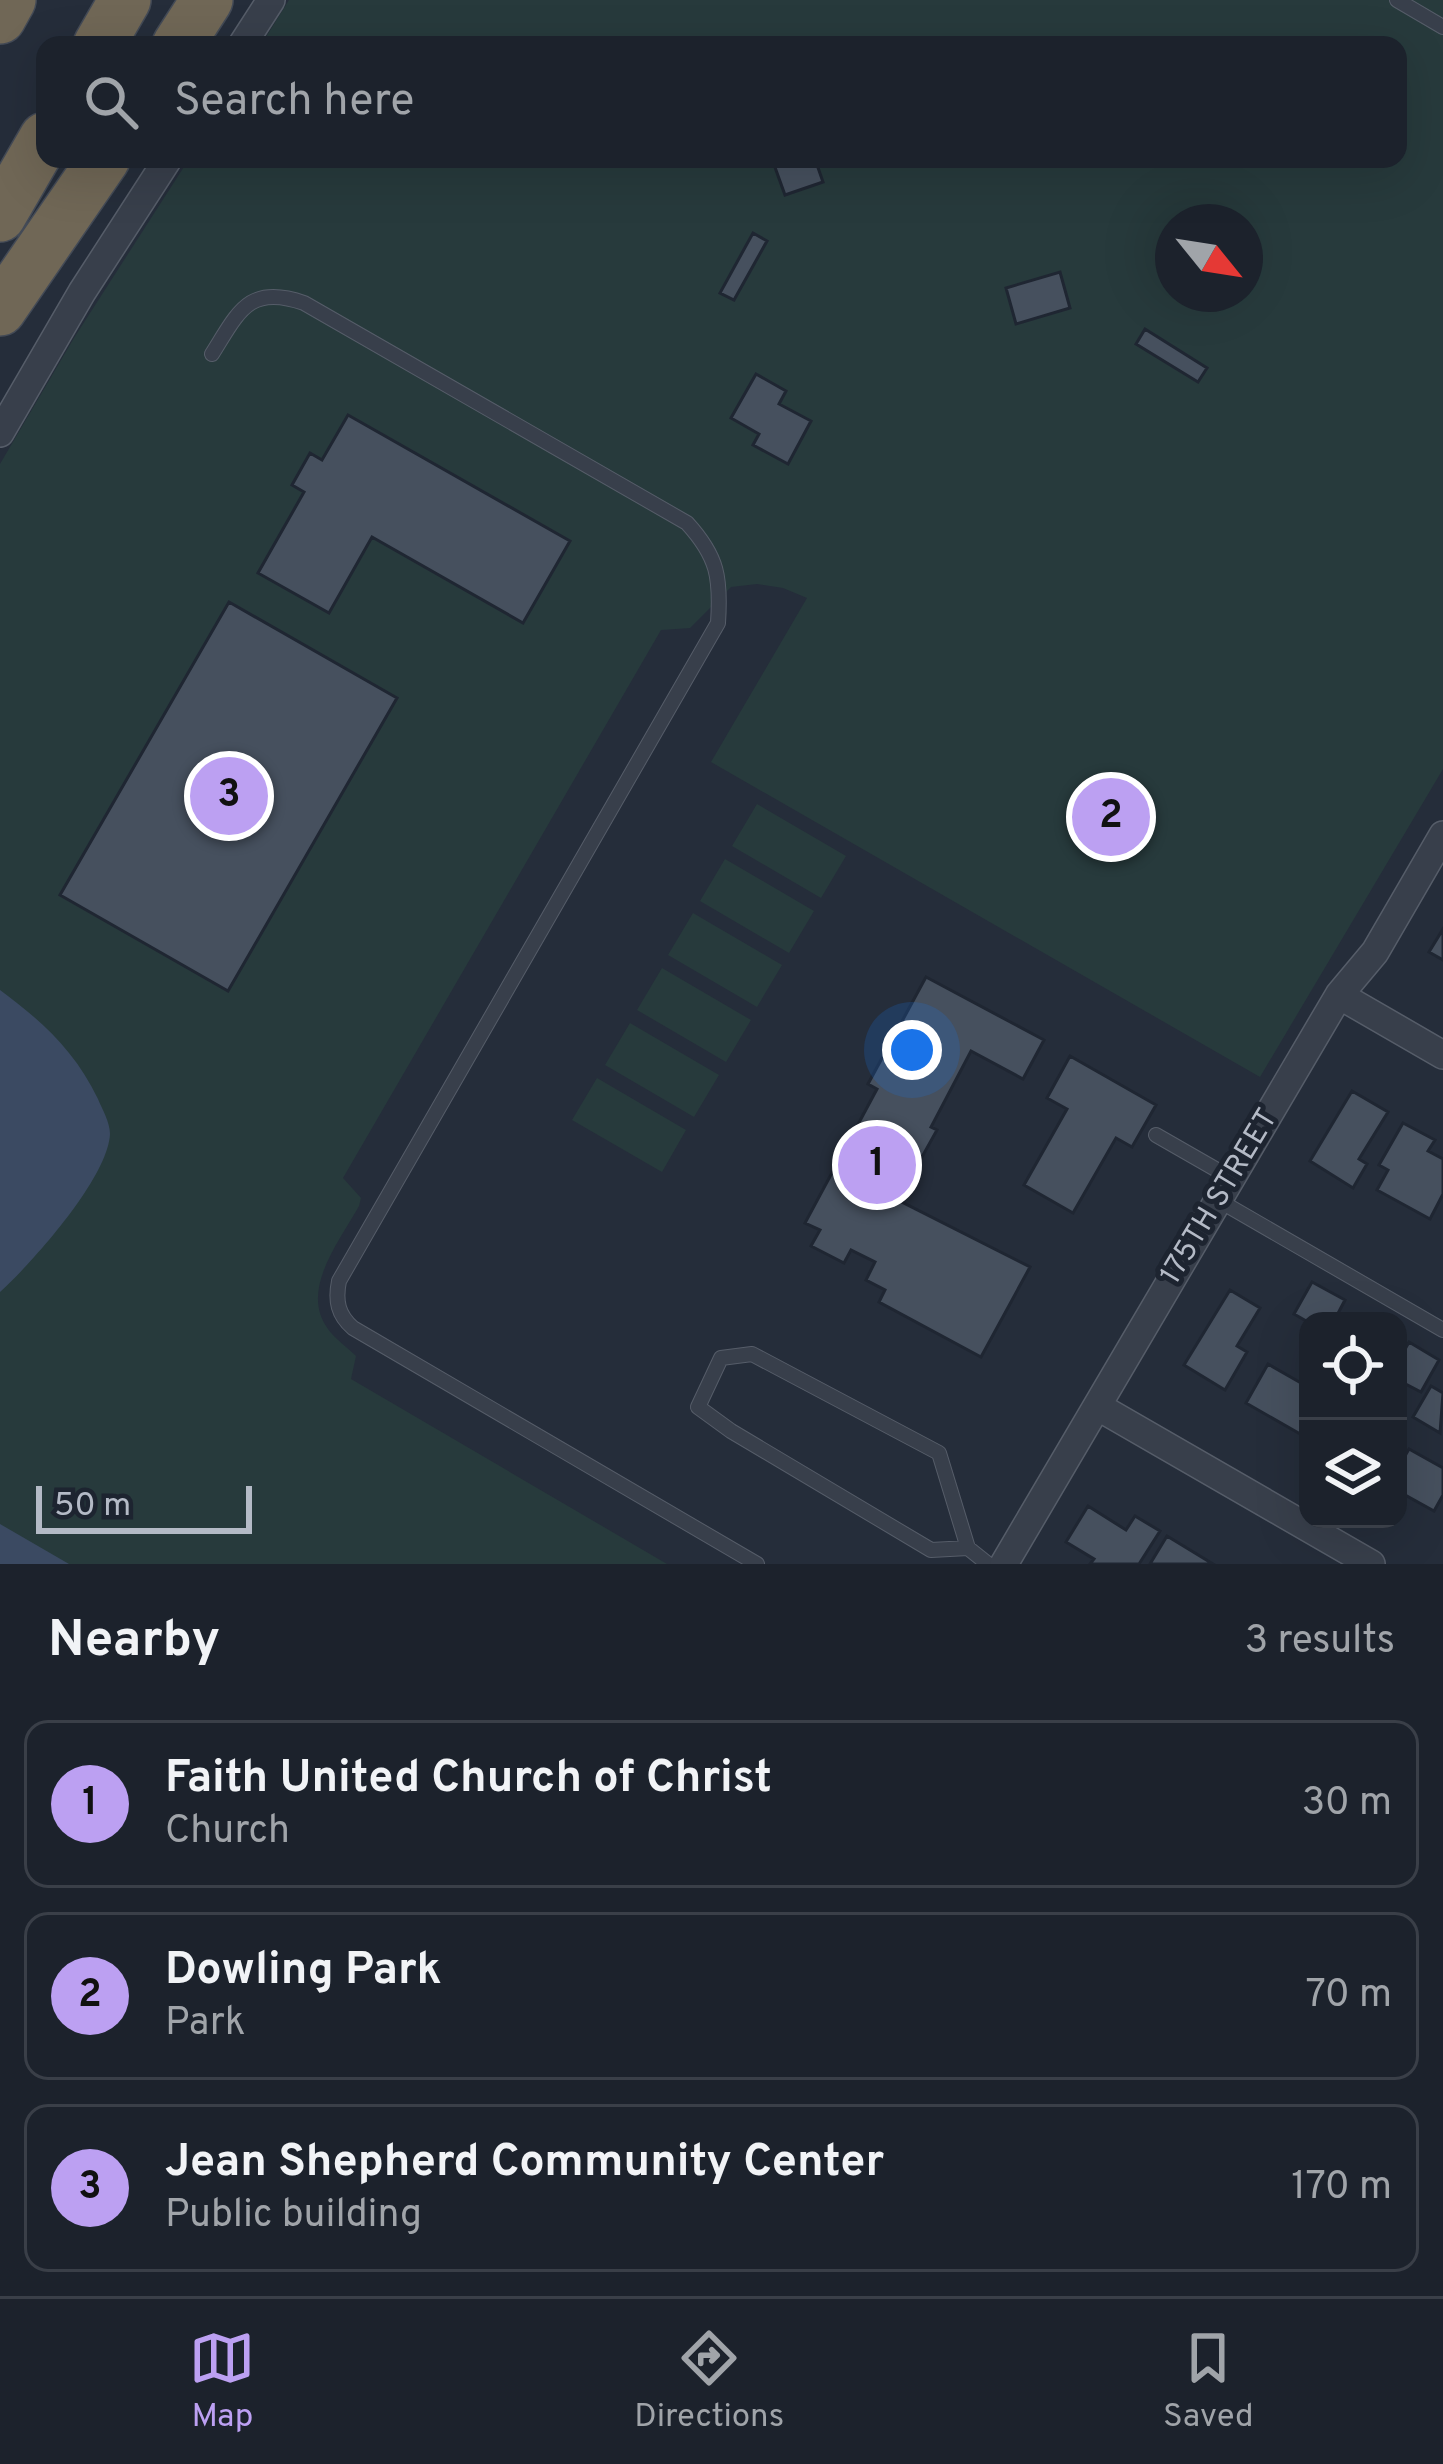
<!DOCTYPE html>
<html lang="en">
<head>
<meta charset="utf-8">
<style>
	body { margin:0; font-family:Overpass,sans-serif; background:#252a34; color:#f1f3f6 }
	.controls { position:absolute; right:36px; bottom:36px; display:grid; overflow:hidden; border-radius:24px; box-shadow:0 12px 48px #0002 }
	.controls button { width:108px; height:108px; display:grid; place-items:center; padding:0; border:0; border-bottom:3px solid #3a3f48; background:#1c222c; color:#f1f3f6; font:60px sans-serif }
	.compass { position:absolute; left:1155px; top:204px; width:108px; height:108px; border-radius:50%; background:#1c222c; box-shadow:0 12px 48px #0002; rotate:120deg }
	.scale { position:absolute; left:36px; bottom:30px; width:216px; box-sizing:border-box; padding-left:12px; border:6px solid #b4bac6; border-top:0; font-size:33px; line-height:42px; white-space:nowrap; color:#b4bac6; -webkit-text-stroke:9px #1d2430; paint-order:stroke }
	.you { position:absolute; left:912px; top:1050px; width:42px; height:42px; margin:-30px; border:9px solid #fff; border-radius:50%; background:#1a73e8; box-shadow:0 0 0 18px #1a73e833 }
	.badge { display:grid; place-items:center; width:78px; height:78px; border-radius:50%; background:#bca0f2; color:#111; font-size:39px; font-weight:700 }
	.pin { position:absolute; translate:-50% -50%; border:6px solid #fff; box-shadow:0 3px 12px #0006 }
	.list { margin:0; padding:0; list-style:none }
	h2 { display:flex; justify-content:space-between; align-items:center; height:156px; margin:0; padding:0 48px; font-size:51px }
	h2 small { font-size:39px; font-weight:400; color:#a0a4a9 }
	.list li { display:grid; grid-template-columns:78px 1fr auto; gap:36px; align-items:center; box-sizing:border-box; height:168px; margin:0 24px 24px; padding:0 24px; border:3px solid #3a3f48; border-radius:24px }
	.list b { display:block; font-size:45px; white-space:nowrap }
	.list p { margin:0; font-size:39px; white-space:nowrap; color:#a0a4a9 }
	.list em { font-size:39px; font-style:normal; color:#a0a4a9 }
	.icon { flex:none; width:66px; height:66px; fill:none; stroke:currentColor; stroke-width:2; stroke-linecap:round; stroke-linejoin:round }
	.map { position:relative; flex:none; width:1443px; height:1564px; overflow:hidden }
	.search { position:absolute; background:#1c222c; box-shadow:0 12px 48px #0002; left:36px; right:36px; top:36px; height:132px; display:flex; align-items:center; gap:30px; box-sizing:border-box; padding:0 42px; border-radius:24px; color:#a0a4a9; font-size:45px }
	.sheet { height:732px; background:#1c222c }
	nav { display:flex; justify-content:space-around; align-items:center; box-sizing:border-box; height:168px; border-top:3px solid #3a3f48; background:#1c222c; font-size:33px; color:#a0a4a9 }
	nav a { display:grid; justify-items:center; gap:6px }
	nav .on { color:#bca0f2 }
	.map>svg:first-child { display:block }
</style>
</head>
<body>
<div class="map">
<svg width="1443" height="1564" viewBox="0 0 1443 1564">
	<rect width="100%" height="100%" fill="#252d3a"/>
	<path fill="#273a3c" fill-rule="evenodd" d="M289,0H1443V769L1260,1077L711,762L807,598L783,588L757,584L731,587L690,628L661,630L343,1178L361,1198L359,1206C340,1241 299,1290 328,1329C335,1339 347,1347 356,1356L351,1379L667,1564H0V464L74,338L189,159H1398V45H261ZM1173,222H1245V294H1173Z
		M757,804L846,856L821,898L732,846Z
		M725,859L814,911L789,953L700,901Z
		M693,913L782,965L757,1007L668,955Z
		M662,968L751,1020L726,1062L637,1010Z
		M630,1023L719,1075L694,1117L605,1065Z
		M597,1078L686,1130L662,1172L572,1120Z"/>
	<path fill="#3b4a62" d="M0,990C42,1021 75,1051 98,1099C102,1109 110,1122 110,1134C108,1178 32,1263 0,1292Z
		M0,1524L69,1564H0Z"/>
	<path fill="#46505e" stroke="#1f2632" stroke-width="3" d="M772,159H815L823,182L785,195Z
		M753,233L767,241L734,300L720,293Z
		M1060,272L1070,308L1016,324L1006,288Z
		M1145,329L1207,368L1198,382L1136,344Z
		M756,374L786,391L779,404L811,421L788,464L753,445L759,434L731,418Z
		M348,415L570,541L523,623L372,537L329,613L258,573L304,492L292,485L310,453L322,460Z
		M229,602L397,698L228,991L60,895Z
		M1443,929V960L1429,952Z
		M926,977L1044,1040L1023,1079L971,1051L931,1127L937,1130L898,1200L1030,1267L981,1357L879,1302L885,1290L866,1280L875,1262L851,1250L844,1263L811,1246L820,1230L805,1223L877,1089L868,1084Z
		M1070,1056L1156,1105L1132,1147L1116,1138L1073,1213L1024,1185L1067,1109L1047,1098Z
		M1352,1091L1388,1112L1359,1159L1367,1164L1353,1188L1310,1161Z
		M1403,1123L1435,1140L1428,1151L1443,1159V1194L1430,1219L1377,1190L1388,1170L1379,1165Z
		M1312,1282L1345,1300L1334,1321L1308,1322L1294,1314Z
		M1230,1290L1260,1308L1237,1346L1247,1352L1225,1390L1184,1365Z
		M1409,1342L1439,1360L1421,1392L1398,1380V1362Z
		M1268,1364L1308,1387V1423L1302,1435L1246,1403Z
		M1431,1386L1443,1393L1440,1433L1413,1417Z
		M1409,1449L1443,1468V1495L1434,1511L1398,1491V1468Z
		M1088,1506L1126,1530L1135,1516L1160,1531L1139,1564H1090L1094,1559L1066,1542Z
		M1167,1536L1213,1564H1150Z"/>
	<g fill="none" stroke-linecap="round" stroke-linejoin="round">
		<defs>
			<path id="lane" d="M1397,0L1443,27
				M212,354C239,311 249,284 304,303L687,523C718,557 721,578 718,623L339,1281C335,1301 338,1315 353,1328L757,1564
				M1156,1135L1231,1178
				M1218,1200L1443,1330
				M968,1548L931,1550L731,1431L698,1407L721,1358L752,1354L939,1453L968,1548L988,1564"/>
			<path id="street" d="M242,45L271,0
				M0,433L82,292L168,159
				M1339,995L1443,1055
				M1097,1406L1371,1564
				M1004,1564L1339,995L1375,952L1443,835"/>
			<path id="highway" d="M0,18L10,0
				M99,45L125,0
				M178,45L207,0
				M0,216L45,138
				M0,310L104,159"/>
		</defs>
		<use href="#lane" stroke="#565d69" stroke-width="16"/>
		<use href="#street" stroke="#565d69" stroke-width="30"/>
		<use href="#highway" stroke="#434a56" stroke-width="54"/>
		<use href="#lane" stroke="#383f4b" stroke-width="14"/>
		<use href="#street" stroke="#383f4b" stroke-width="27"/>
		<use href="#highway" stroke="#706756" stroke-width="51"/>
	</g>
	<g text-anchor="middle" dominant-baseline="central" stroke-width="10" stroke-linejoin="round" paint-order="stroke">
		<g font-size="30" fill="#b4bac6" stroke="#1d2430">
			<text transform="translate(1220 1197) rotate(-59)">175TH STREET</text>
		</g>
	</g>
</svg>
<div class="controls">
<button><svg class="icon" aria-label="locate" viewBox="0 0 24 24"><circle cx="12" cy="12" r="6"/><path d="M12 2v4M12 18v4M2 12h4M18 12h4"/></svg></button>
<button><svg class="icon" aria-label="layers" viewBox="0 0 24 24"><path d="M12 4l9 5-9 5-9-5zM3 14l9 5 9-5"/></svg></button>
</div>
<svg class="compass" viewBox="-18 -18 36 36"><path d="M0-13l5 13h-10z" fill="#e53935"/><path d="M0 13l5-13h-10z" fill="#a0a4a9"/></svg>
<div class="scale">50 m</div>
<div class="you"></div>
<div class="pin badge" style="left:877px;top:1165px">1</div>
<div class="pin badge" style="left:1111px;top:817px">2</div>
<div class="pin badge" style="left:229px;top:796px">3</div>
<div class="search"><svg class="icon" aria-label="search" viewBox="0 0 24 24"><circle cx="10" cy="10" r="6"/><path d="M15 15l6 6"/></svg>Search here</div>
</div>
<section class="sheet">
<h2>Nearby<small>3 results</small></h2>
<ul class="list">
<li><span class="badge">1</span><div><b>Faith United Church of Christ</b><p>Church</p></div><em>30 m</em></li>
<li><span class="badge">2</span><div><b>Dowling Park</b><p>Park</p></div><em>70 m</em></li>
<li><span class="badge">3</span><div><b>Jean Shepherd Community Center</b><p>Public building</p></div><em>170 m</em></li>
</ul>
</section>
<nav>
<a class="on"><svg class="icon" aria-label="map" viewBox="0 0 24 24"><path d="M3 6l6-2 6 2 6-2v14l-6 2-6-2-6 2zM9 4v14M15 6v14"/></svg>Map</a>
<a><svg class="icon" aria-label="directions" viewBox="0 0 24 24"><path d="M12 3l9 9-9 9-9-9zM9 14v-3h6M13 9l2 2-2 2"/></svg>Directions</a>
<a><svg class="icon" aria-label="saved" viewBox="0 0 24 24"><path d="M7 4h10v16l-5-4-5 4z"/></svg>Saved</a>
</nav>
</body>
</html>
